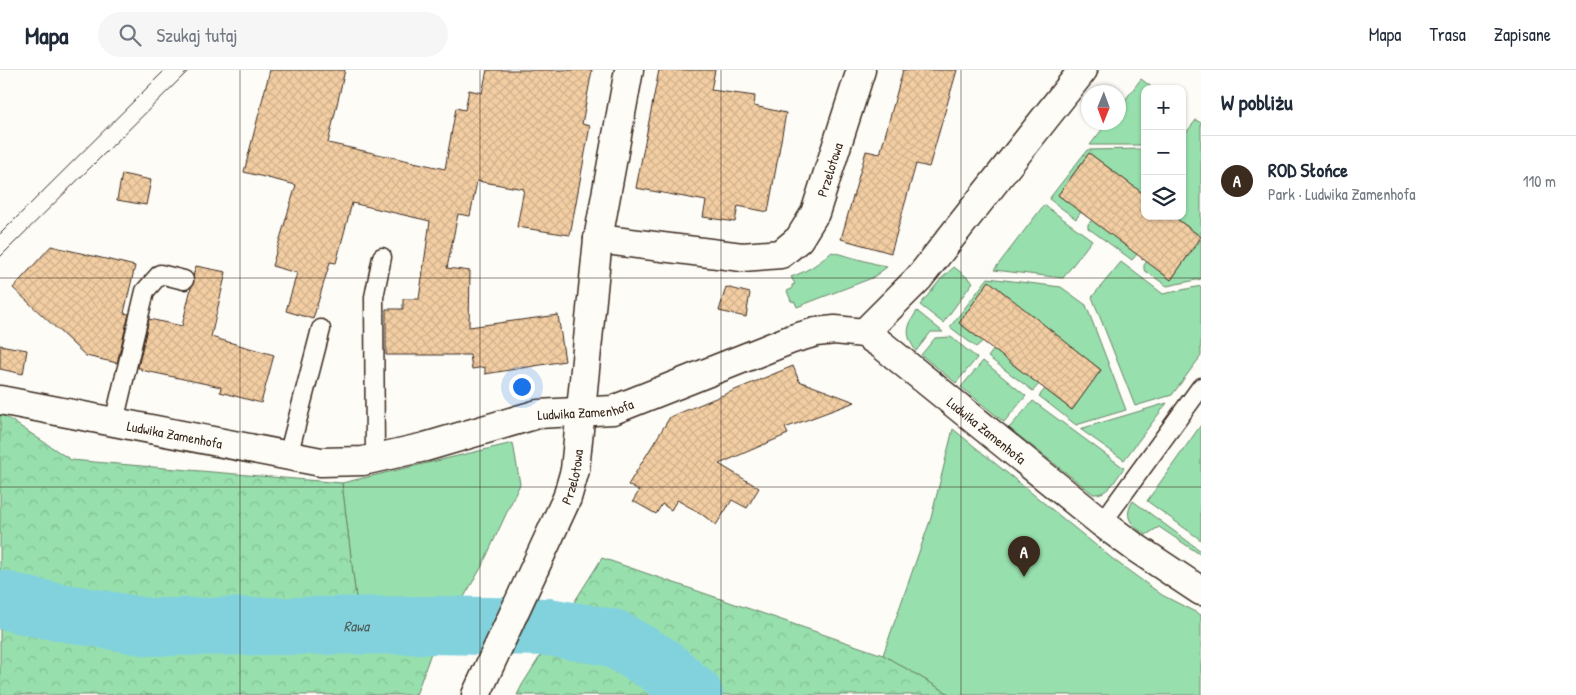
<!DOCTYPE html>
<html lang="pl">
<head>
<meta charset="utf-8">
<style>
	body { margin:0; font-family:"Patrick Hand",sans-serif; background:#f6f6f7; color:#1f2937 }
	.controls { position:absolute; right:15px; top:15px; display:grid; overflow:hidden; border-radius:10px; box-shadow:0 1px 4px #0004 }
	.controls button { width:45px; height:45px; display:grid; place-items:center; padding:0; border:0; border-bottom:1px solid #e0e1e3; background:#fff; color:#1f2937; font:25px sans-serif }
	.compass { position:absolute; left:1081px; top:15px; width:45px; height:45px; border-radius:50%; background:#fff; box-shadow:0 1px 4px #0004; rotate:181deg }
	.you { position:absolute; left:521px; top:316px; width:18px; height:18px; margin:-12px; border:4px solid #fff; border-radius:50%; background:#1a73e8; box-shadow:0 0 0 8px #1a73e833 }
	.badge { display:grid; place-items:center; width:32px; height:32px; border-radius:50%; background:#3b2a1e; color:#fff; font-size:16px; font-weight:700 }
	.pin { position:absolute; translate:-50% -41px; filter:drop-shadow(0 1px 2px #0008) }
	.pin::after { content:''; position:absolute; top:26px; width:18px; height:15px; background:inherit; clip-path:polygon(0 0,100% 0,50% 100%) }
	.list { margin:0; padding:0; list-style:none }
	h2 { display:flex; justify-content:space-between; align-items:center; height:65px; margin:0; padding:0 20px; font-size:21px }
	h2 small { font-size:16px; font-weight:400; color:#747a83 }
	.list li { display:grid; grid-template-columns:32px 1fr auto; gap:15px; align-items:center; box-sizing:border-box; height:90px; padding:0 20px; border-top:1px solid #e0e1e3 }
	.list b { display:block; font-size:19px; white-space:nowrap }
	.list p { margin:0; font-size:16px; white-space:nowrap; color:#747a83 }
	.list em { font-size:16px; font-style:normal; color:#747a83 }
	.icon { flex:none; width:28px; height:28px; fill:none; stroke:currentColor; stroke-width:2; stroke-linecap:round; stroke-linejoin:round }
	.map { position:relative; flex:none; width:1201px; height:625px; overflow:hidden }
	header { display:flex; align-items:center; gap:30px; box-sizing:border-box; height:70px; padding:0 25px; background:#fff; border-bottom:1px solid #e0e1e3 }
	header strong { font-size:24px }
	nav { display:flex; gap:28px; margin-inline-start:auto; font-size:18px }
	.search { width:350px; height:45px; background:#f6f6f7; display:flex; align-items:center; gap:12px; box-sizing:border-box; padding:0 18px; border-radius:28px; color:#747a83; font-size:19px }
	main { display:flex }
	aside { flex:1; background:#fff }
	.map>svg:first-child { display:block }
</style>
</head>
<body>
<header>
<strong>Mapa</strong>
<div class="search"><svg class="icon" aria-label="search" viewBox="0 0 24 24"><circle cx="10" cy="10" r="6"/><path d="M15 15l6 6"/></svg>Szukaj tutaj</div>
<nav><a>Mapa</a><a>Trasa</a><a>Zapisane</a></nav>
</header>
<main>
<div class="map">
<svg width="1201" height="625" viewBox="0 0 1201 625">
	<defs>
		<pattern id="forest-crowns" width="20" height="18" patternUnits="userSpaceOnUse" patternTransform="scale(1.25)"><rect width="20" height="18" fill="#97dfad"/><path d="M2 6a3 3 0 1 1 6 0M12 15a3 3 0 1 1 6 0" fill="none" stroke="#83c094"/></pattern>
		<pattern id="building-cross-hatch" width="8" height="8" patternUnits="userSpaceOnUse" patternTransform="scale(1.25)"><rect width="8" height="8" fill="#f3cea3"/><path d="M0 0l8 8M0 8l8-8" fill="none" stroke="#d1b18c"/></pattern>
	</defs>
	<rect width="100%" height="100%" fill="#fdfcf7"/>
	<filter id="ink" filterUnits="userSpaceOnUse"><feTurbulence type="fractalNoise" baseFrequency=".02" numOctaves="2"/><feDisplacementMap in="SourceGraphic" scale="10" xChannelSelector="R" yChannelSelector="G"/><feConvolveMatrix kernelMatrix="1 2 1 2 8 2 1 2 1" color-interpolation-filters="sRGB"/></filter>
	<g filter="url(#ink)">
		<path fill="#97dfad" stroke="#698466" d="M1141,9L1154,19H1145V75H1090L1107,53L1118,52L1119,38Z
			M1196,50L1201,53V167L1173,146H1182V68Z
			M1145,79V125L1089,83L1058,125L1081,142L1076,149L1049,129L1087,80Z
			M1044,135L1092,170L1063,208L994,200Z
			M1092,150L1137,184L1132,190L1088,158V154Z
			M1201,169V209L1167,216L1144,200V195L1147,191L1171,209Z
			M832,182L887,197L872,208L797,237L795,232L791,231L787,221L792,219V215L795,214L791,207C808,201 819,193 832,182Z
			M1121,192L1163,224L1201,216V286L1172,325L1135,336L1092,227Z
			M954,197L973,212L943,253L920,235L941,209Z
			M988,208L1061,217L1086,235L1126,340L1076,355L1039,326L1045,319L1072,340L1101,300L1046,257L983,271L976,277L950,257Z
			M917,241L943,262H931L916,281C905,265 906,257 917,241Z
			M951,267L977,288L956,313L921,285L935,268Z
			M994,279L1039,314L1033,321L988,287Z
			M983,291L1026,326L1004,352L961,317Z
			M1033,331L1124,398C1115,410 1109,425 1093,424L1009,358Z
			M1167,333L1124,390L1080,359Z
			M1201,355V470L1147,431Z
			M953,359L1114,490L1162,525L1201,545V625H951L883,585L931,448Z
			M513,373L520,414L481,498L431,583L356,528L342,413Z
			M1133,431L1201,481V485L1159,457L1146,465C1133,456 1122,448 1133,431Z"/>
		<path fill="url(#forest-crowns)" stroke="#698466" d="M0,343L71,390L342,413L356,528L431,583L416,625H0Z
			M602,488L883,585L951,625H517L522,615Z"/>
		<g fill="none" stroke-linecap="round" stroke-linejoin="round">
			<path stroke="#82d2de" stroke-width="58" id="s1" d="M0,529L31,537L148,557L430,555L549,557L613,568L660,595L694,625"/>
		</g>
		<path fill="url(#building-cross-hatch)" stroke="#3b2a1e" d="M270,0H345L328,73L445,99L456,38L465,40L469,20L482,23L487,0H592L582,54L590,56L570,165L517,157L524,119L477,111L470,146L458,144L447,198L470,201L469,257L558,245L565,291L485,304V297L472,299L470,285H386V239H403V229H419L430,151L352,133L336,193L330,192L313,249L286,241L297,203L272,196L296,115L244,102Z
			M659,0H715L711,20L755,26L754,36L786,43L768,142L738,136L735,152L703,147L706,131L636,118Z
			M903,0H957L929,97L916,94L891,183L841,169L866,81L880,84Z
			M1089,83L1145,125V146H1173L1201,167L1171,210L1058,125Z
			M122,104L151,110L146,135L117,130Z
			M51,176L135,196L124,243L129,244L117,293L86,286L13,218Z
			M196,196L226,202L211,267L274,285L261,333L220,322L221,317L141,300V298H138L149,249L182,256L191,218L194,212L193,206Z
			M989,211L1101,300L1072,340L959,253Z
			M726,217L750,223L746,247L719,241Z
			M0,275L27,280L23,304L0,299Z
			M793,296L799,311L855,332L785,358L788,364L719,394L759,418L747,438L732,430L716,455L700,443L677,430L671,440L662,434L656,444L633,431L639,421L628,415L670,347Z"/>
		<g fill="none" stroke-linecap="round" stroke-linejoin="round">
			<defs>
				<path id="lane" d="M114,352L145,221L160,204L184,210
					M288,386L321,259
					M375,388L374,227L382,187
					M1102,453L1201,317"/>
				<g id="street">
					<path id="s2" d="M598,169L742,187L781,184L799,169L815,143L861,0"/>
					<path d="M864,263L919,208L1083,0"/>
					<path id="s3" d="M0,330L321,392L363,391L425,377L538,344L613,340L792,269L816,262L835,260L864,263L882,275L1102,453L1136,478L1201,521"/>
				</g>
				<g id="secondary">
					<path id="s4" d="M476,625L567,428L575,400L598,169L629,0"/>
				</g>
			</defs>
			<use href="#lane" stroke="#3b2a1e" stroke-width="21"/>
			<use href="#street" stroke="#3b2a1e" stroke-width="31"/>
			<use href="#secondary" stroke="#3b2a1e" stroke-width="31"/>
			<use href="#lane" stroke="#fdfcf7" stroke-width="18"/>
			<use href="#street" stroke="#fdfcf7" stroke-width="28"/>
			<use href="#secondary" stroke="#fdfcf7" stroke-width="28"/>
			<path stroke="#3b2a1e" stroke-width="1" d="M0,164L165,0
				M0,187L189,0"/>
		</g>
	</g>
	<path fill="none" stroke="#3b2a1e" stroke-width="1" stroke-opacity="0.55" d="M240,0V625M480,0V625M721,0V625M961,0V625M0,208H1201M0,417H1201"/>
	<g text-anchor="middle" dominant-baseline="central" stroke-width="4.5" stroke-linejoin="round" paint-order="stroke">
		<g font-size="14" fill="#3b2a1e" stroke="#fdfcf7">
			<text stroke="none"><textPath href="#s2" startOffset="284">Przelotowa</textPath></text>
			<text stroke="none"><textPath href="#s3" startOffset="598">Ludwika Zamenhofa</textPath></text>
			<text stroke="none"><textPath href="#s3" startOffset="1048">Ludwika Zamenhofa</textPath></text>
			<text stroke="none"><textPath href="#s3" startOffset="178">Ludwika Zamenhofa</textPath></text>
			<text stroke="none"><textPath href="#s4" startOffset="239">Przelotowa</textPath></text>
		</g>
		<g font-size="15" font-style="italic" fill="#505c58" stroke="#fdfcf7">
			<text stroke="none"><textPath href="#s1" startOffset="359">Rawa</textPath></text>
		</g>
	</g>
</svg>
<div class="controls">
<button>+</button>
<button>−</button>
<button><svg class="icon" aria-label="layers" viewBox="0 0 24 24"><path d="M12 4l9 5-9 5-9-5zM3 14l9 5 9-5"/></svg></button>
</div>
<svg class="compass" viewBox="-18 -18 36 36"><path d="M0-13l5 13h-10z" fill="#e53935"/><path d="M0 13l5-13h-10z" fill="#747a83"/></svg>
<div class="you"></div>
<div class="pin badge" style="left:1024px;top:507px">A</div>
</div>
<aside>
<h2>W pobliżu<small></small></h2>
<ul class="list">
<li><span class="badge">A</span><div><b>ROD Słońce</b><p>Park · Ludwika Zamenhofa</p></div><em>110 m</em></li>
</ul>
</aside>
</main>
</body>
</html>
